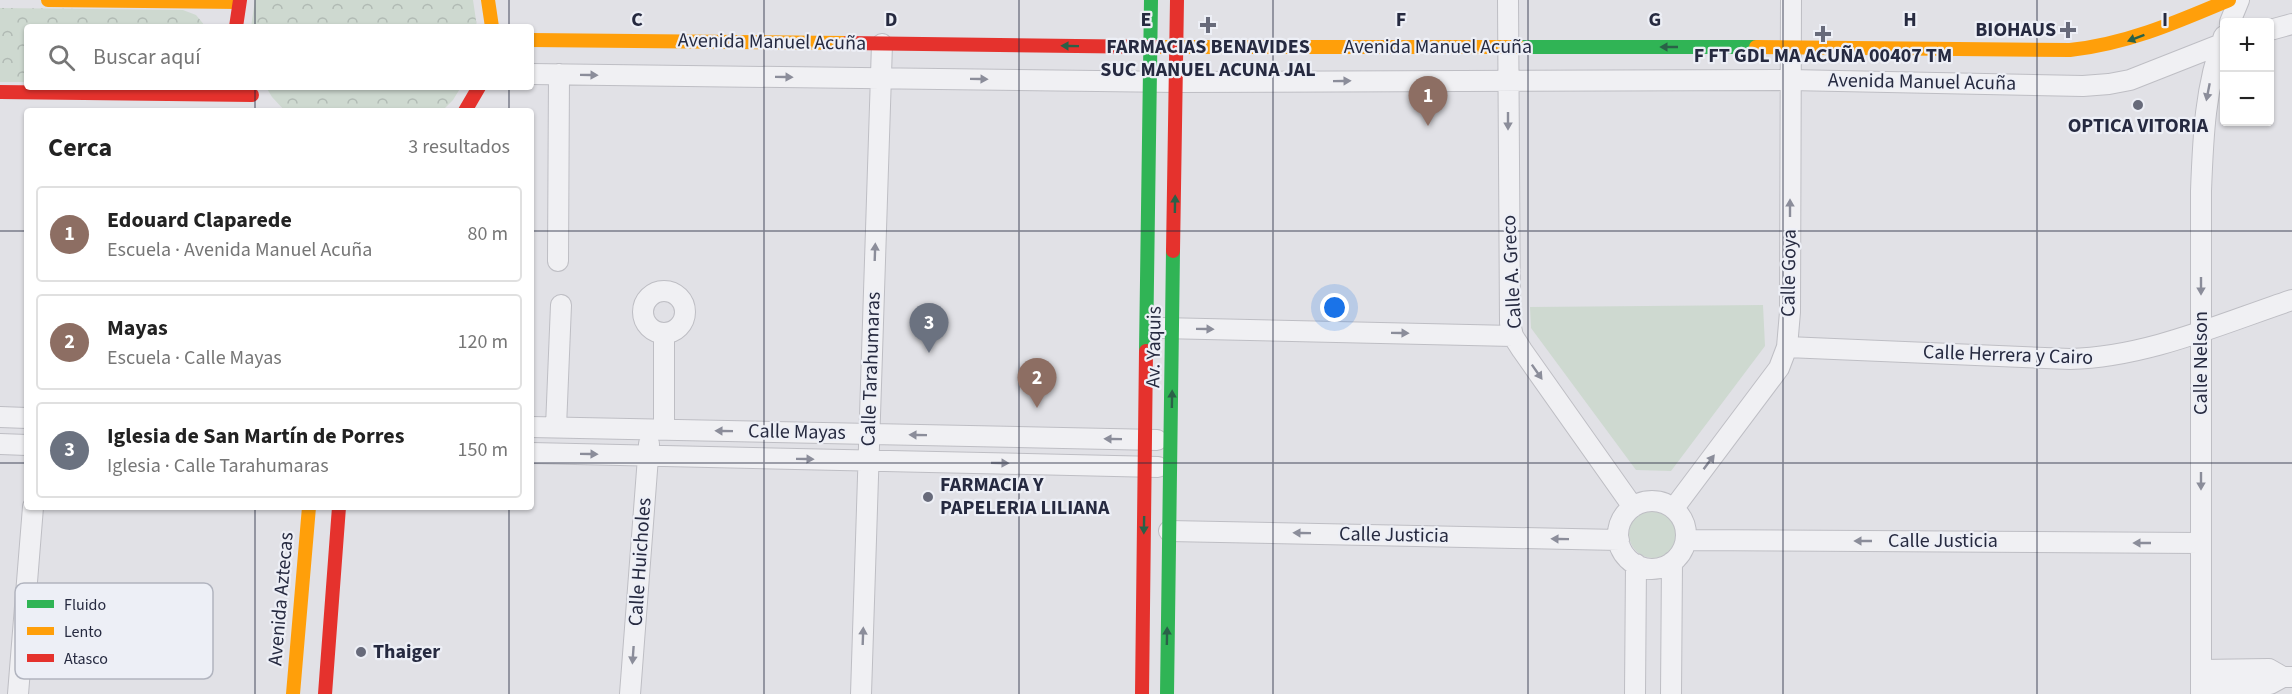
<!DOCTYPE html>
<html lang="es">
<head>
<meta charset="utf-8">
<style>
	body { margin:0; font-family:"Source Sans 3",sans-serif; background:#f6f6f6; color:#222 }
	.controls { position:absolute; right:18px; top:18px; display:grid; overflow:hidden; border-radius:6px; box-shadow:0 2px 4px #0004 }
	.controls button { width:54px; height:54px; display:grid; place-items:center; padding:0; border:0; border-bottom:2px solid #e0e0e0; background:#fff; color:#222; font:30px sans-serif }
	.you { position:absolute; left:1335px; top:308px; width:21px; height:21px; margin:-15px; border:4px solid #fff; border-radius:50%; background:#1a73e8; box-shadow:0 0 0 9px #1a73e833 }
	.badge { display:grid; place-items:center; width:39px; height:39px; border-radius:50%; background:#d93025; color:#fff; font-size:20px; font-weight:700 }
	.pin { position:absolute; translate:-50% -50px; filter:drop-shadow(0 2px 3px #0008) }
	.pin::after { content:''; position:absolute; top:32px; width:21px; height:18px; background:inherit; clip-path:polygon(0 0,100% 0,50% 100%) }
	.list { margin:0; padding:0; list-style:none }
	h2 { display:flex; justify-content:space-between; align-items:center; height:78px; margin:0; padding:0 24px; font-size:26px }
	h2 small { font-size:20px; font-weight:400; color:#767676 }
	.list li { display:grid; grid-template-columns:39px 1fr auto; gap:18px; align-items:center; box-sizing:border-box; height:96px; margin:0 12px 12px; padding:0 12px; border:2px solid #e0e0e0; border-radius:6px }
	.list b { display:block; font-size:22px; white-space:nowrap }
	.list p { margin:0; font-size:20px; white-space:nowrap; color:#767676 }
	.list em { font-size:20px; font-style:normal; color:#767676 }
	.icon { flex:none; width:33px; height:33px; fill:none; stroke:currentColor; stroke-width:2; stroke-linecap:round; stroke-linejoin:round }
	.map { position:relative; flex:none; width:2292px; height:694px; overflow:hidden }
	.search { position:absolute; background:#fff; box-shadow:0 2px 4px #0004; left:24px; top:24px; width:510px; height:66px; display:flex; align-items:center; gap:15px; box-sizing:border-box; padding:0 21px; border-radius:6px; color:#767676; font-size:22px }
	.panel { position:absolute; background:#fff; box-shadow:0 2px 4px #0004; left:24px; top:108px; width:510px; height:402px; border-radius:6px }
	.map>svg:first-child { display:block }
</style>
</head>
<body>
<div class="map">
<svg width="2292" height="694" viewBox="0 0 2292 694">
	<defs>
		<pattern id="park-crowns" width="20" height="18" patternUnits="userSpaceOnUse" patternTransform="scale(1.5)"><rect width="20" height="18" fill="#ced9d0"/><path d="M2 6a3 3 0 1 1 6 0M12 15a3 3 0 1 1 6 0" fill="none" stroke="#b1bab4"/></pattern>
	</defs>
	<rect width="100%" height="100%" fill="#e1e1e6"/>
	<path fill="#ced9d0" d="M1763,305L1765,346L1671,471L1636,470L1531,328L1530,307Z
		M1629 534a24 24 0 1 1 48 0a24 24 0 1 1-48 0Z"/>
	<path fill="url(#park-crowns)" d="M255,0H473L477,27H251Z
		M0,8L183,10L196,15L206,27H27V82H0Z
		M266,87H461L453,100L442,111H285L272,97Z"/>
	<g fill="none" stroke-linecap="round" stroke-linejoin="round">
		<defs>
			<path id="street" d="M1508,0L1510,323L1513,336L1522,350L1633,507
				M2230,22L2239,0
				M2270,30L2292,24
				M531,74L1177,82L1790,80L2083,86L2109,84L2130,80L2224,43
				M558,261L559,74
				M643 312a21 21 0 1 1 42 0a21 21 0 1 1-42 0Z
				M1161,328L1513,336
				M664,334V429
				M1787,347L2070,359C2147,357 2220,324 2292,300
				M0,417L27,418
				M531,427L1157,440
				M556,427L561,305
				M0,444L27,445
				M531,453L1158,467
				M1618 535a34 34 0 1 1 68 0a34 34 0 1 1-68 0Z
				M1674,508L1779,368L1787,347L1790,312L1791,0
				M1169,531L1619,540
				M1686,540L2201,543
				M2201,670L2269,669L2283,677H2292
				M2201,687L2270,684L2283,677
				M18,694L33,507
				M630,694L649,444
				M861,694L882,44
				M1635,694L1636,564
				M1671,694L1672,562
				M2201,694V191C2203,137 2205,86 2224,36"/>
		</defs>
		<use href="#street" stroke="#bebec4" stroke-width="22"/>
		<use href="#street" stroke="#f0f0f3" stroke-width="20"/>
		<path stroke="#30b455" stroke-width="14" d="M1519,47H1756
			M1146,351L1151,0
			M1167,694L1173,251"/>
		<path stroke="#ff9f0a" stroke-width="14" d="M48,0L239,2
			M488,0L492,27
			M531,40L847,43
			M1157,47H1519
			M1756,47L2070,50C2127,44 2177,22 2229,0
			M293,694L309,507"/>
		<path stroke="#e5322d" stroke-width="14" d="M236,27L240,0
			M847,43L1157,47
			M0,92L252,95
			M465,111L479,87
			M1173,251L1177,0
			M325,694L339,507
			M1142,694L1146,351"/>
	</g>
	<defs><path id="oneway-solid" d="M-6-.8H1V-3.2L6.5 0L1 3.2V.8H-6Z" transform="scale(1.5)"/></defs>
	<g fill="#2a6148">
		<use href="#oneway-solid" transform="translate(2136 38) rotate(159)"/>
		<use href="#oneway-solid" transform="translate(1070 46) rotate(-179)"/>
		<use href="#oneway-solid" transform="translate(1669 47) rotate(180)"/>
		<use href="#oneway-solid" transform="translate(1175 204) rotate(-89)"/>
		<use href="#oneway-solid" transform="translate(1172 399) rotate(-89)"/>
		<use href="#oneway-solid" transform="translate(1144 525) rotate(91)"/>
		<use href="#oneway-solid" transform="translate(1167 636) rotate(-89)"/>
	</g>
	<g fill="#8b8d9a">
		<use href="#oneway-solid" transform="translate(589 75) rotate(1)"/>
		<use href="#oneway-solid" transform="translate(784 77) rotate(1)"/>
		<use href="#oneway-solid" transform="translate(979 79) rotate(1)"/>
		<use href="#oneway-solid" transform="translate(1342 81) rotate(-1)"/>
		<use href="#oneway-solid" transform="translate(2208 92) rotate(101)"/>
		<use href="#oneway-solid" transform="translate(1508 121) rotate(90)"/>
		<use href="#oneway-solid" transform="translate(1790 208) rotate(-90)"/>
		<use href="#oneway-solid" transform="translate(875 252) rotate(-88)"/>
		<use href="#oneway-solid" transform="translate(2201 286) rotate(90)"/>
		<use href="#oneway-solid" transform="translate(1205 329) rotate(1)"/>
		<use href="#oneway-solid" transform="translate(1400 333) rotate(1)"/>
		<use href="#oneway-solid" transform="translate(1537 372) rotate(55)"/>
		<use href="#oneway-solid" transform="translate(724 431) rotate(-179)"/>
		<use href="#oneway-solid" transform="translate(918 435) rotate(-179)"/>
		<use href="#oneway-solid" transform="translate(1113 439) rotate(-179)"/>
		<use href="#oneway-solid" transform="translate(589 454) rotate(1)"/>
		<use href="#oneway-solid" transform="translate(805 459) rotate(1)"/>
		<use href="#oneway-solid" transform="translate(1709 462) rotate(-53)"/>
		<use href="#oneway-solid" transform="translate(1000 463) rotate(1)"/>
		<use href="#oneway-solid" transform="translate(2201 481) rotate(90)"/>
		<use href="#oneway-solid" transform="translate(1302 533) rotate(-179)"/>
		<use href="#oneway-solid" transform="translate(1560 539) rotate(-179)"/>
		<use href="#oneway-solid" transform="translate(1863 541) rotate(-180)"/>
		<use href="#oneway-solid" transform="translate(2142 543) rotate(-180)"/>
		<use href="#oneway-solid" transform="translate(863 636) rotate(-88)"/>
		<use href="#oneway-solid" transform="translate(633 655) rotate(94)"/>
	</g>
	<path fill="none" stroke="#262a40" stroke-width="1.5" stroke-opacity="0.55" d="M255,0V27M509,0V27M764,0V694M1019,0V694M1273,0V694M1528,0V694M1783,0V694M2037,0V694M255,87V111M509,87V111M0,231H27M531,231H2292M0,463H27M531,463H2292M255,507V694M509,507V694"/>
	<g fill="#676a7a" stroke="#edeff6" stroke-width="2">
		<path d="M1205 16h6v6h6v6h-6v6h-6v-6h-6v-6h6z"/>
		<path d="M2065 21h6v6h6v6h-6v6h-6v-6h-6v-6h6z"/>
		<path d="M1820 25h6v6h6v6h-6v6h-6v-6h-6v-6h6z"/>
		<circle cx="2138" cy="105" r="6"/>
		<circle cx="928" cy="497" r="6"/>
		<circle cx="361" cy="652" r="6"/>
	</g>
	<g text-anchor="middle" dominant-baseline="central" stroke-width="4.5" stroke-linejoin="round" paint-order="stroke">
		<g font-size="20" font-weight="bold" fill="#262a40" stroke="#edeff6">
			<text x="2056" y="30" text-anchor="end">BIOHAUS</text>
			<text x="1208" y="47">FARMACIAS BENAVIDES<tspan x="1208" dy="23">SUC MANUEL ACUNA JAL</tspan></text>
			<text x="1823" y="56">F FT GDL MA ACUÑA 00407 TM</text>
			<text x="2138" y="126">OPTICA VITORIA</text>
			<text x="940" y="485" text-anchor="start">FARMACIA Y<tspan x="940" dy="23">PAPELERIA LILIANA</tspan></text>
			<text x="373" y="652" text-anchor="start">Thaiger</text>
		</g>
		<g font-size="20" fill="#262a40" stroke="#edeff6">
			<text transform="translate(772 42) rotate(1)">Avenida Manuel Acuña</text>
			<text x="1438" y="47">Avenida Manuel Acuña</text>
			<text transform="translate(1922 82) rotate(1)">Avenida Manuel Acuña</text>
			<text transform="translate(1512 272) rotate(-93)">Calle A. Greco</text>
			<text transform="translate(1789 273) rotate(-89)">Calle Goya</text>
			<text transform="translate(1154 347) rotate(-89)">Av. Yaquis</text>
			<text transform="translate(2008 355) rotate(2)">Calle Herrera y Cairo</text>
			<text transform="translate(2201 363) rotate(-90)">Calle Nelson</text>
			<text transform="translate(871 369) rotate(-88)">Calle Tarahumaras</text>
			<text transform="translate(797 432) rotate(1)">Calle Mayas</text>
			<text transform="translate(1394 535) rotate(1)">Calle Justicia</text>
			<text x="1943" y="541">Calle Justicia</text>
			<text transform="translate(640 562) rotate(-86)">Calle Huicholes</text>
			<text transform="translate(281 599) rotate(-85)">Avenida Aztecas</text>
		</g>
	</g>
	<rect x="15" y="583" width="198" height="96" rx="9" fill="#edeff6" stroke="#b1b4bf" stroke-width="1.5"/>
	<rect x="27" y="600" width="27" height="8" fill="#30b455"/>
	<rect x="27" y="627" width="27" height="8" fill="#ff9f0a"/>
	<rect x="27" y="654" width="27" height="8" fill="#e5322d"/>
	<g font-size="16" fill="#262a40">
		<text x="64" y="610">Fluido</text>
		<text x="64" y="637">Lento</text>
		<text x="64" y="664">Atasco</text>
	</g>
	<g font-size="20" text-anchor="middle" font-weight="bold" fill="#262a40" stroke="#edeff6" stroke-width="4.5" stroke-linejoin="round" paint-order="stroke">
		<text x="637" y="26">C</text>
		<text x="891" y="26">D</text>
		<text x="1146" y="26">E</text>
		<text x="1401" y="26">F</text>
		<text x="1655" y="26">G</text>
		<text x="1910" y="26">H</text>
		<text x="2165" y="26">I</text>
	</g>
</svg>
<div class="controls">
<button>+</button>
<button>−</button>
</div>
<div class="you"></div>
<div class="pin badge" style="left:1428px;top:126px;background:#8d6e63">1</div>
<div class="pin badge" style="left:1037px;top:408px;background:#8d6e63">2</div>
<div class="pin badge" style="left:929px;top:353px;background:#6b7280">3</div>
<div class="search"><svg class="icon" aria-label="search" viewBox="0 0 24 24"><circle cx="10" cy="10" r="6"/><path d="M15 15l6 6"/></svg>Buscar aquí</div>
<section class="panel">
<h2>Cerca<small>3 resultados</small></h2>
<ul class="list">
<li><span class="badge" style="background:#8d6e63">1</span><div><b>Edouard Claparede</b><p>Escuela · Avenida Manuel Acuña</p></div><em>80 m</em></li>
<li><span class="badge" style="background:#8d6e63">2</span><div><b>Mayas</b><p>Escuela · Calle Mayas</p></div><em>120 m</em></li>
<li><span class="badge" style="background:#6b7280">3</span><div><b>Iglesia de San Martín de Porres</b><p>Iglesia · Calle Tarahumaras</p></div><em>150 m</em></li>
</ul>
</section>
</div>
</body>
</html>
